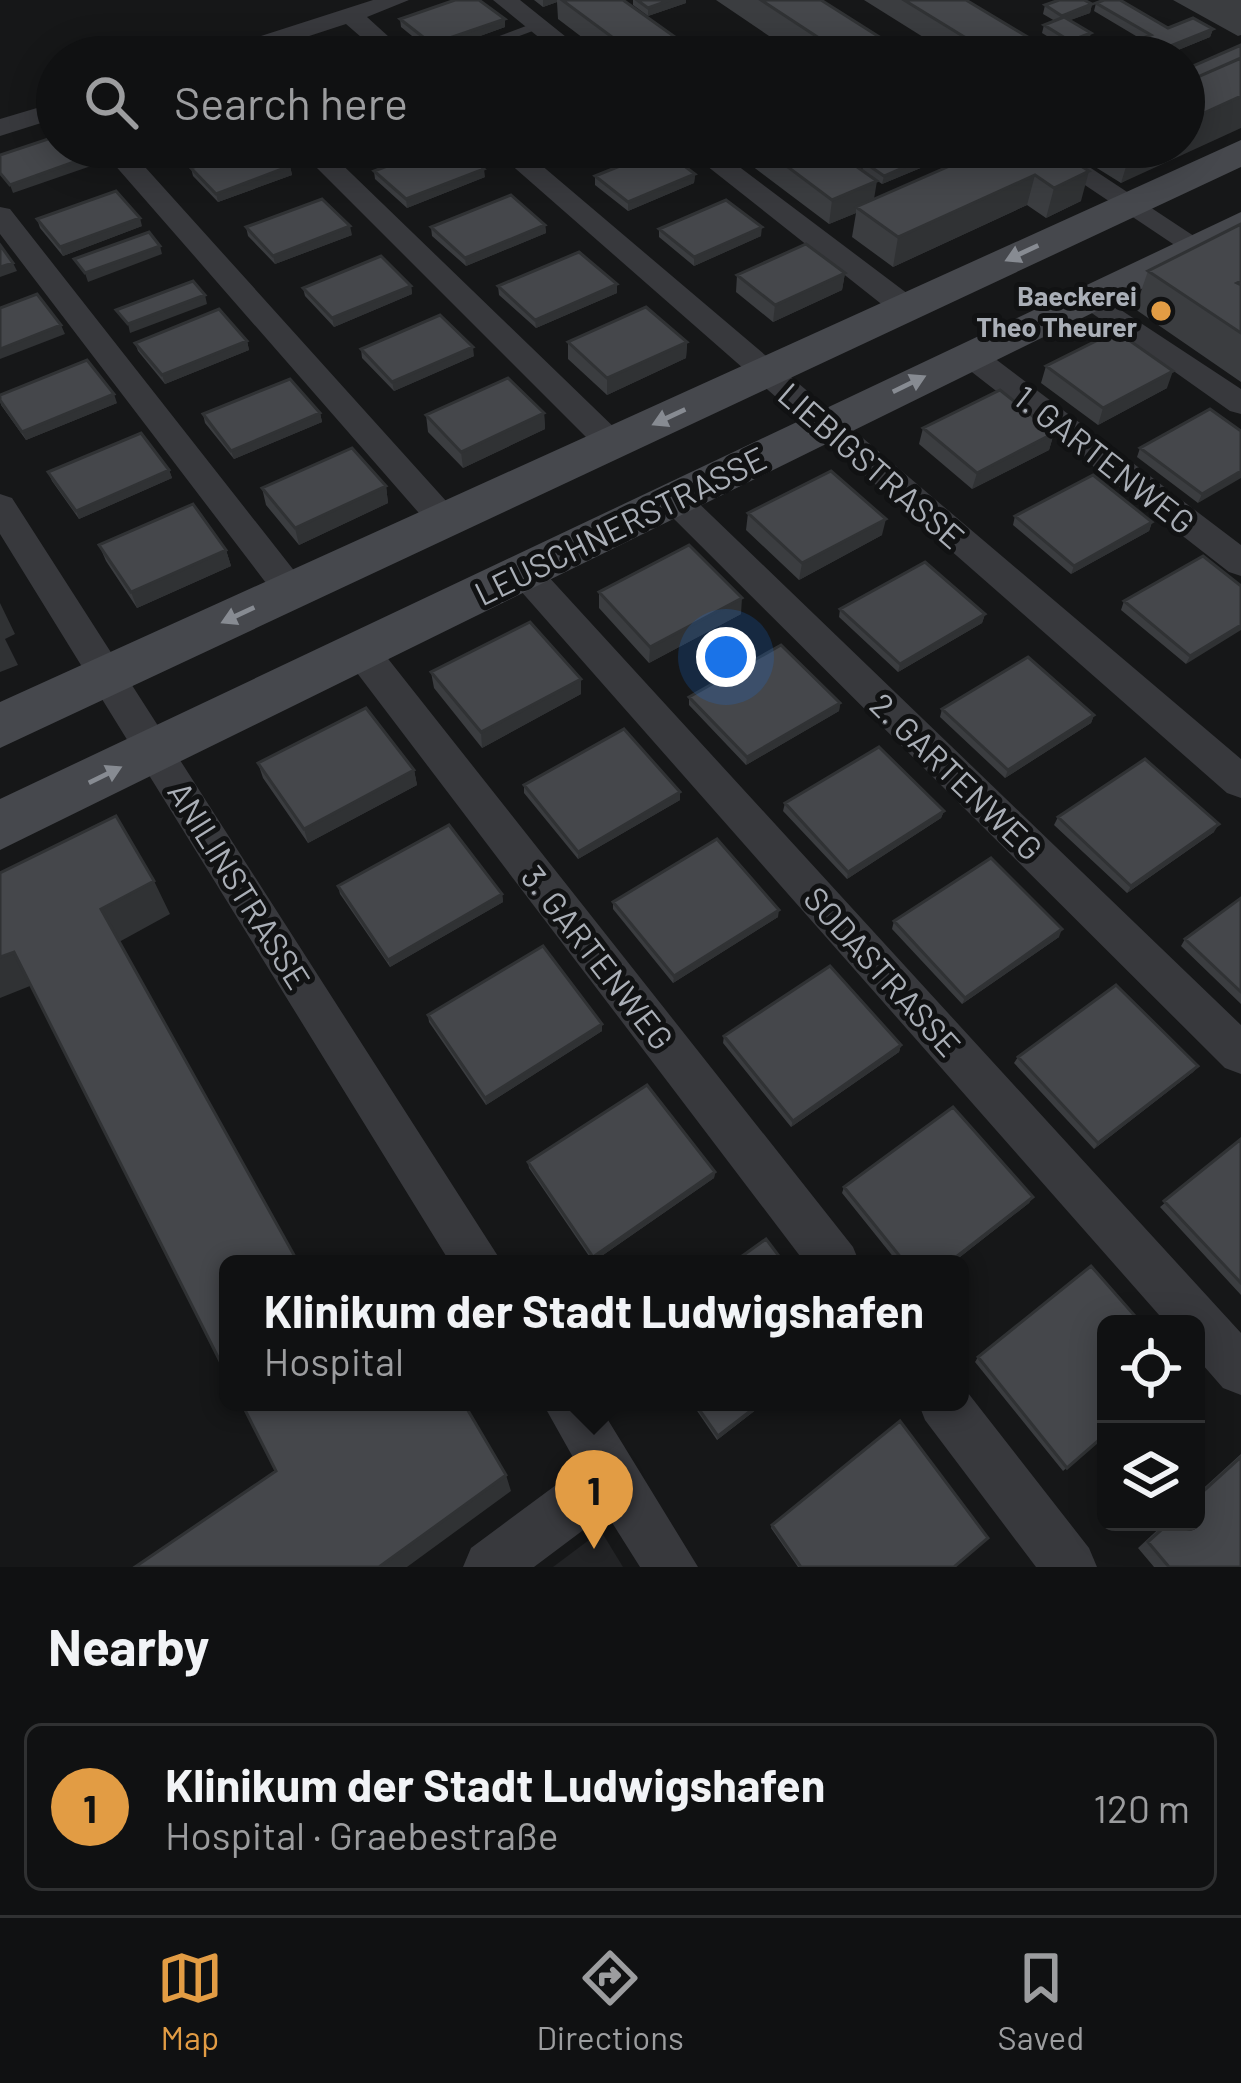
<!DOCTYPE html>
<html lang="en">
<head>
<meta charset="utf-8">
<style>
	body { margin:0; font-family:Barlow,sans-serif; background:#1e1f20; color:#f1f3f6 }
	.controls { position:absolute; right:36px; bottom:36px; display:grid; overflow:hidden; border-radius:18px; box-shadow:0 6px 30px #0003 }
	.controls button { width:108px; height:108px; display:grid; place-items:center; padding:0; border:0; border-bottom:3px solid #303132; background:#101112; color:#f1f3f6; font:60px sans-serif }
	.you { position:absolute; left:726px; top:657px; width:42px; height:42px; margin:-30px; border:9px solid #fff; border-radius:50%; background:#1a73e8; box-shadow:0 0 0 18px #1a73e833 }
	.badge { display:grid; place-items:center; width:78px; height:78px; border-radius:50%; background:#e29c44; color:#111; font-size:39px; font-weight:700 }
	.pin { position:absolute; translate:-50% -99px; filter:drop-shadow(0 3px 6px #0008) }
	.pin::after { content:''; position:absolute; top:63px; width:42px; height:36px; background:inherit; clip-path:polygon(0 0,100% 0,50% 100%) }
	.popup { position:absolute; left:219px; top:1255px; width:750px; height:156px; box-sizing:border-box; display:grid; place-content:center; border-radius:18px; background:#101112; filter:drop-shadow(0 3px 9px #0005); font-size:39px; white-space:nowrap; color:#9c9d9f }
	.popup b { font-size:45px; color:#f1f3f6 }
	.popup::after { content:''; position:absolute; left:50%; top:100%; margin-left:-24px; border:24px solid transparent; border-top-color:#101112 }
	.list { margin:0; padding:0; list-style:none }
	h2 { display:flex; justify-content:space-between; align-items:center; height:156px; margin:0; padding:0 48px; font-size:51px }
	h2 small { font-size:39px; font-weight:400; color:#9c9d9f }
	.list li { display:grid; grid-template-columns:78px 1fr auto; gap:36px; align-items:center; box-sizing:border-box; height:168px; margin:0 24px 24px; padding:0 24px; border:3px solid #303132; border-radius:18px }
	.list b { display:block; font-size:45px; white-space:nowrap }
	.list p { margin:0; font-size:39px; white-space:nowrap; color:#9c9d9f }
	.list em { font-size:39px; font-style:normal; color:#9c9d9f }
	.icon { flex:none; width:66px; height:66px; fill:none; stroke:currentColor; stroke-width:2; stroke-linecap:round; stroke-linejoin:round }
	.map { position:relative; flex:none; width:1241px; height:1567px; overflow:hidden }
	.search { position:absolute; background:#101112; box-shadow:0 6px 30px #0003; left:36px; right:36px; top:36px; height:132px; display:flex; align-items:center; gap:30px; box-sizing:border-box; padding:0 42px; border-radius:66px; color:#9c9d9f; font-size:45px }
	.sheet { height:348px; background:#101112 }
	nav { display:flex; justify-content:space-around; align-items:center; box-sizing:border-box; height:168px; border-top:3px solid #303132; background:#101112; font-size:33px; color:#9c9d9f }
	nav a { display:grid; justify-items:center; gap:6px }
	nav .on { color:#e29c44 }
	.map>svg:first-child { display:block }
</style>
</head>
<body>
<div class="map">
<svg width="1241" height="1567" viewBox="0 0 1241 1567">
	<rect width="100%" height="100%" fill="#161718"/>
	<path fill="#222325" d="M601,1531L623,1567H553Z"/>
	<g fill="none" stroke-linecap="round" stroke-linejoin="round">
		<path fill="#38393d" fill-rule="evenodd" d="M534,23L546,26L464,57H444Z"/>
		<path fill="#38393d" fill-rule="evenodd" d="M373,0H409L367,17L411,57H384L346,24L245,57H208L211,52Z
			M493,0H520L591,57H563Z
			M57,102V118L0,136V119Z
			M99,147H127L456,512L461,520L456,528H432Z
			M296,147H324L622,435L627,443L622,451H600Z
			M491,147H520L1241,759V798L1227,793Z
			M683,147H713L916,300L920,307L916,314H894Z
			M1028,147H1059L1209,246L1195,255L1185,252Z
			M0,207L10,209L303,582L309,591L303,600L291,604L279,600L0,234Z
			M1089,289L1241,389V414L1230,411L1079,304L1074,298Z
			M970,345L981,348L1241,545V576L1229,572L959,362L955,355Z
			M674,487L686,491L1241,1025V1074L1225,1068L662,507L657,499L662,491Z
			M0,494L12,498L503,1264H451L0,534Z
			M524,559L536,563L1241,1333V1395L1223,1388L1196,1357V1324H1167L512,581L507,572L512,563Z
			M361,637L374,641L853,1247L860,1264H806L348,661L343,651L348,641Z
			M961,1384L1089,1548L1097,1567H1036L925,1420L918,1402H960Z
			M542,1402H597L698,1567H640L606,1513L534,1567H463L471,1548L579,1468Z"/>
		<path fill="#46484d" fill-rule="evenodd" d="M1241,140V167L0,748V702Z
			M1241,212V240L0,850V799Z"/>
	</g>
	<path fill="#3b3d40" d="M534,0H623L703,57H608L558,19L557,2L543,7Z
		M633,0H686V3L648,16L633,5Z
		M716,0H821L911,57H800Z
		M864,0H966L1055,54L1068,49L1042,33L1044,25L1055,21L1043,14L1045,5L1092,4L1090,13L1070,20L1089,41L1073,47L1090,57H955Z
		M1173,0H1241V35L1238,36Z
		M1096,3L1168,28L1213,29L1210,37L1161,57H1121L1119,55L1121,47L1141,39L1094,11Z
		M400,19H505V27L433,53L401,27Z
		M550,147H588L562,157Z
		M727,147H829L874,200L957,163L934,147H1004L1003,150L1081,201L1046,218L1027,205L893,267L852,237L856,213L829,224Z
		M1088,147H1184L1121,183L1084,160Z
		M864,162L923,167L882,184L862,170Z
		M290,166L292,175L218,202L193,176L191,168Z
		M374,171L485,177L407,208L375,179Z
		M695,174L694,183L628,211L595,185V176Z
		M37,219L142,226L63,256L40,228Z
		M1241,224V382L1135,309L1148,271Z
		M545,225L546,233L466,266L432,236L431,227Z
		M246,227L352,235L275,264L248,236Z
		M659,229L761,236L694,266L659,237Z
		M845,273L842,290L773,322L736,292L737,275Z
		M617,284V293L536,328L499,295L498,286Z
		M411,286L412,294L334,327L305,296L303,288Z
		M247,341L249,350L165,384L138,351L135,343Z
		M568,342H687L686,358L607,395L568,359Z
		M361,349L474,356L394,391L362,358Z
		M1046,366L1167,388L1098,425L1041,383Z
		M0,395L117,403L26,440L1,405Z
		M320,413L322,422L234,459L205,423L203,414Z
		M544,413L545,429L463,468L428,432L426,415Z
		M923,428L1054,433L1049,450L972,489L919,444Z
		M1241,431L1198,503L1137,457L1140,448Z
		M169,470L172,478L79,519L52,481L48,472Z
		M386,486L388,503L299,545L266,505L262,488Z
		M748,513L882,535L799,580L746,530Z
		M1015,516L1152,522L1149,531L1071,574L1013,525Z
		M99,545L226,550L231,566L137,608L106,561Z
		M1241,586L1186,664L1121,610L1124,601Z
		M599,592L741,614L649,663L599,608Z
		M840,609L985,614L982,623L898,672L839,617Z
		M431,672L581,679V694L482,748L434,688Z
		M689,697L840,703L839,711L746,765L689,705Z
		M942,709L1094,715L1091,723L1005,778L940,717Z
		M258,763L414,770L417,785L308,843L263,778Z
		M524,785L680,792V800L578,859L524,793Z
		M785,803L944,811L941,818L847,879L783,811Z
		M1058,817L1214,832L1127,893L1054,825Z
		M338,886L502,894L503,902L390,967L340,894Z
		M1241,898V1004L1181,946L1185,939Z
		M613,902L778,917L673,983L613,909Z
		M894,921L1059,937L962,1004L892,929Z
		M428,1015L602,1024V1031L486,1105L429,1022Z
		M724,1036L901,1045L899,1052L791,1127L723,1043Z
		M1018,1057L1198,1066L1193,1072L1094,1149L1014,1063Z
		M1241,1139V1295L1160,1207Z
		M528,1162L715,1172L714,1178L593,1262L529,1168Z
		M844,1187L1033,1197L1029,1203L951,1264H899L842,1193Z
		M978,1357L1106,1434L1063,1471L975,1362Z
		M691,1402H766L717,1440Z
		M1241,1454V1567H1154L1138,1548L1166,1522H1196V1495Z
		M772,1525L954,1567H798L771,1528Z"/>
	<path fill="#303234" d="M543,0H557V2L543,7Z
		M670,0H686V3L648,16V8Z
		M1092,4L1090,13L1060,24L1062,16Z
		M505,19V27L433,53L432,44Z
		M1213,29L1210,37L1161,57H1143Z
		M1091,33L1089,41L1068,49L1070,41Z
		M1241,96V128L1121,183L1132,147H1184V122Z
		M352,147H371L353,154Z
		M566,147H588L562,157V148Z
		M968,147H1004L1003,150L964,167Z
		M88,157L91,166L13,193L10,185Z
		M925,158L923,167L882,184L884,176Z
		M290,166L292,175L218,202L216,194Z
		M484,169L485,177L407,208L406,199Z
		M1089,171L1081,201L1046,218L1054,188Z
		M695,174L694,183L628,211V202Z
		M1035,175L1027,205L893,267L898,237Z
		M877,181L873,205L856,207V213L829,224L832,200Z
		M140,218L142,226L63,256L60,247Z
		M545,225L546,233L466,266L465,258Z
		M350,226L352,235L275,264L273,256Z
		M762,227L761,236L694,266V257Z
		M160,246L162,254L88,282L85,273Z
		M13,263L17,271L0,277V267Z
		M845,273L842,290L773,322L775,305Z
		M617,284V293L536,328L535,320Z
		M411,286L412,294L334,327L332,318Z
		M205,295L207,304L130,333L128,324Z
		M61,325L65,334L0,359V349Z
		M247,341L249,350L165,384L162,375Z
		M687,342L686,358L607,395V378Z
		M473,347L474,356L394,391L392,382Z
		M1173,371L1167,388L1098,425L1103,408Z
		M114,394L117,403L26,440L22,432Z
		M320,413L322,422L234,459L231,451Z
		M544,413L545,429L463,468L461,452Z
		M1054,433L1049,450L972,489L977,473Z
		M169,470L172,478L79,519L76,511Z
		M1241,471V478L1198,503L1202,494Z
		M386,486L388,503L299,545L295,528Z
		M886,519L882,535L799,580L802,563Z
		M1152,522L1149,531L1071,574L1074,566Z
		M226,550L231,566L137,608L131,592Z
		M742,598L741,614L649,663L650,647Z
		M0,603L15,634L5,639L18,665L0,672Z
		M985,614L982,623L898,672L900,664Z
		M1241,625V630L1186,664L1190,656Z
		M581,679V694L482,748L481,732Z
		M840,703L839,711L746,765L747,757Z
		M1094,715L1091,723L1005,778L1008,770Z
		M414,770L417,785L308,843L304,829Z
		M680,792V800L578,859V852Z
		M944,811L941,818L847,879L848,872Z
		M1219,824L1214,832L1127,893L1131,886Z
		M154,881L170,914L119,942L101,909Z
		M502,894L503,902L390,967L388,960Z
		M779,910L778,917L673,983L674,976Z
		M1062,929L1059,937L962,1004L965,998Z
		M14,952L35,984L0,998V957Z
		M602,1024V1031L486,1105L485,1098Z
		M901,1045L899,1052L791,1127L793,1121Z
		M1198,1066L1193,1072L1094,1149L1098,1143Z
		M715,1172L714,1178L593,1262V1257Z
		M1033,1197L1029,1203L951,1264H947Z
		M762,1402H766L717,1440L718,1436Z
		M506,1475L511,1491L407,1567H379Z"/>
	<path fill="#45474b" stroke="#303234" stroke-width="3" d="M455,0H479L505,19L432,44L400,19Z
		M562,0H623L703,57H639Z
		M637,0H670L648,8Z
		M761,0H821L911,57H848Z
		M904,0H966L1061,57H997Z
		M1059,0H1084L1092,4L1062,16L1045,5Z
		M1104,0H1120L1168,28L1193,18L1213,29L1143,57H1138L1121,47L1151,35L1096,3Z
		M1064,17L1091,33L1070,41L1044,25Z
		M340,41L358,57H294Z
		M1241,45V58L1184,83V70Z
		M1073,47L1090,57H1061L1055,54Z
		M532,49L543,57H511Z
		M1241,58V96L1184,122V83Z
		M57,136V147H79L88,157L10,185L0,173V155Z
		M248,147H271L290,166L216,194L191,168Z
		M437,147H459L484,169L406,199L374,171Z
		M761,147H829L877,181L832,200Z
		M899,147H908L925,158L884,176L864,162Z
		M993,147H999L1009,154L1024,147H1050L1089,171L1054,188L1035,175L898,237L856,207Z
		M662,149L695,174L628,202L595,176Z
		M116,191L140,218L60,247L37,219Z
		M511,195L545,225L465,258L431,227Z
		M322,199L350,226L273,256L246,227Z
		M726,200L762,227L694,257L659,229Z
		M1241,224V281L1237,283L1241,285V333L1148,271Z
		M149,232L160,246L85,273L74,259Z
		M806,244L845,273L775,305L737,275Z
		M0,245L13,263L0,267Z
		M579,252L617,284L535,320L498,286Z
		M381,256L411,286L332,318L303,288Z
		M193,281L205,295L128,324L116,310Z
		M37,294L61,325L0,349V308Z
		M646,307L687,342L607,378L568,342Z
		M219,309L247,341L162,375L135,343Z
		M440,315L473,347L392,382L361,349Z
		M1116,331L1173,371L1103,408L1046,366Z
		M87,360L114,394L22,432L0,400V395Z
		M508,378L544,413L461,452L426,415Z
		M290,379L320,413L231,451L203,414Z
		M1000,390L1054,433L977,473L923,428Z
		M1210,409L1241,431V471L1202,494L1140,448Z
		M141,433L169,470L76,511L48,472Z
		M352,448L386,486L295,528L262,488Z
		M831,471L886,519L802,563L748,513Z
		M1093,475L1152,522L1074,566L1015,516Z
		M193,504L226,550L131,592L99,545Z
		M689,545L742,598L650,647L599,592Z
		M1203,556L1241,586V625L1190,656L1124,601Z
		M925,562L985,614L900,664L840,609Z
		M530,622L581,679L481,732L431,672Z
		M781,645L840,703L747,757L689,697Z
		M1028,657L1094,715L1008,770L942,709Z
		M366,708L414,770L304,829L258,763Z
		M624,729L680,792L578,852L524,785Z
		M879,747L944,811L848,872L785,803Z
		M1145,759L1219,824L1131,886L1058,817Z
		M116,816L154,881L101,909L299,1264H228V1377L14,952L0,957V873Z
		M449,825L502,894L388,960L338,886Z
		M717,839L779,910L674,976L613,902Z
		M991,858L1062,929L965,998L894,921Z
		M1241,898V992L1185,939Z
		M543,946L602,1024L485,1098L428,1015Z
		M830,966L901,1045L793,1121L724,1036Z
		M1116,985L1198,1066L1098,1143L1018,1057Z
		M647,1085L715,1172L593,1257L528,1162Z
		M953,1107L1033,1197L947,1264H906L844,1187Z
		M1241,1139V1283L1164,1201Z
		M766,1239L785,1264H731Z
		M1091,1266L1142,1324H1106V1434L1067,1468L978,1357Z
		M241,1402H463L506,1475L379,1567H135L276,1471Z
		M694,1402H762L718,1436Z
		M900,1421L988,1538L954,1567H801L772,1525Z
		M1241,1457V1567H1169L1148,1542L1170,1522H1196V1498Z"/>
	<defs><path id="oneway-solid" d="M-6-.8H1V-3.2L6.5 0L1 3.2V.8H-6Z" transform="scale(3)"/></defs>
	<g fill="#878b92">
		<use href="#oneway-solid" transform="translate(1022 253) rotate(155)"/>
		<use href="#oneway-solid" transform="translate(909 384) rotate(-26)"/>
		<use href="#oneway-solid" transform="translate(669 417) rotate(155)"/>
		<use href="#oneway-solid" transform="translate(238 615) rotate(155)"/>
		<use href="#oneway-solid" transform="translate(105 775) rotate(-26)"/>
	</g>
	<circle fill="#e29c44" stroke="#111213" stroke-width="4.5" cx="1161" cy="311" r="12"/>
	<g text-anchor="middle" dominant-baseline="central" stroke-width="10" stroke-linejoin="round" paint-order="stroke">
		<g font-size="27" font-weight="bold" fill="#aaafb7" stroke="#111213" text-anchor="end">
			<text x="1137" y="295">Baeckerei<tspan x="1137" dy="31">Theo Theurer</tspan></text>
		</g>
		<g font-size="33" fill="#aaafb7" stroke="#111213">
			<text transform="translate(1105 459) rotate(38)">1. GARTENWEG</text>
			<text transform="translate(872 465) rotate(41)">LIEBIGSTRASSE</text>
			<text transform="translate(620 525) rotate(-26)">LEUSCHNERSTRASSE</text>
			<text transform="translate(957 776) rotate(44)">2. GARTENWEG</text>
			<text transform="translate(240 885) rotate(58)">ANILINSTRASSE</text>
			<text transform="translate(598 957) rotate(52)">3. GARTENWEG</text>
			<text transform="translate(883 971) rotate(48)">SODASTRASSE</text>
		</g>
	</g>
</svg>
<div class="controls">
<button><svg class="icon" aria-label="locate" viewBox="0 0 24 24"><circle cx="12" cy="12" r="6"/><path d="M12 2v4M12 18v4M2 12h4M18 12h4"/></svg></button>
<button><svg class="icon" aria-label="layers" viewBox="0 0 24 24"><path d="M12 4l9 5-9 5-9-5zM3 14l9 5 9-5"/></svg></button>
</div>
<div class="you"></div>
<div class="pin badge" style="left:594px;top:1549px">1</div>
<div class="popup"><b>Klinikum der Stadt Ludwigshafen</b>Hospital</div>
<div class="search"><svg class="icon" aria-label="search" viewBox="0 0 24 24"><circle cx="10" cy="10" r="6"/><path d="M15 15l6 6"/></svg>Search here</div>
</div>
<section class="sheet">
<h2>Nearby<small></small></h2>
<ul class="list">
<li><span class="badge">1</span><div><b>Klinikum der Stadt Ludwigshafen</b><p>Hospital · Graebestraße</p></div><em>120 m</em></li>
</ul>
</section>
<nav>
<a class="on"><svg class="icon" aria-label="map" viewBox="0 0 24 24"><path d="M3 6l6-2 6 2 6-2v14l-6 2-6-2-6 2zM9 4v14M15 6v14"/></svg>Map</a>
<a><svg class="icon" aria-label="directions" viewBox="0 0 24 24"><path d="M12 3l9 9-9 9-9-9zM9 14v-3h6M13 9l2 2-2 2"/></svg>Directions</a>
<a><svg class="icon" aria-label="saved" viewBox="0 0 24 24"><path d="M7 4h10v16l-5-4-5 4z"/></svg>Saved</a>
</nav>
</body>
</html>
